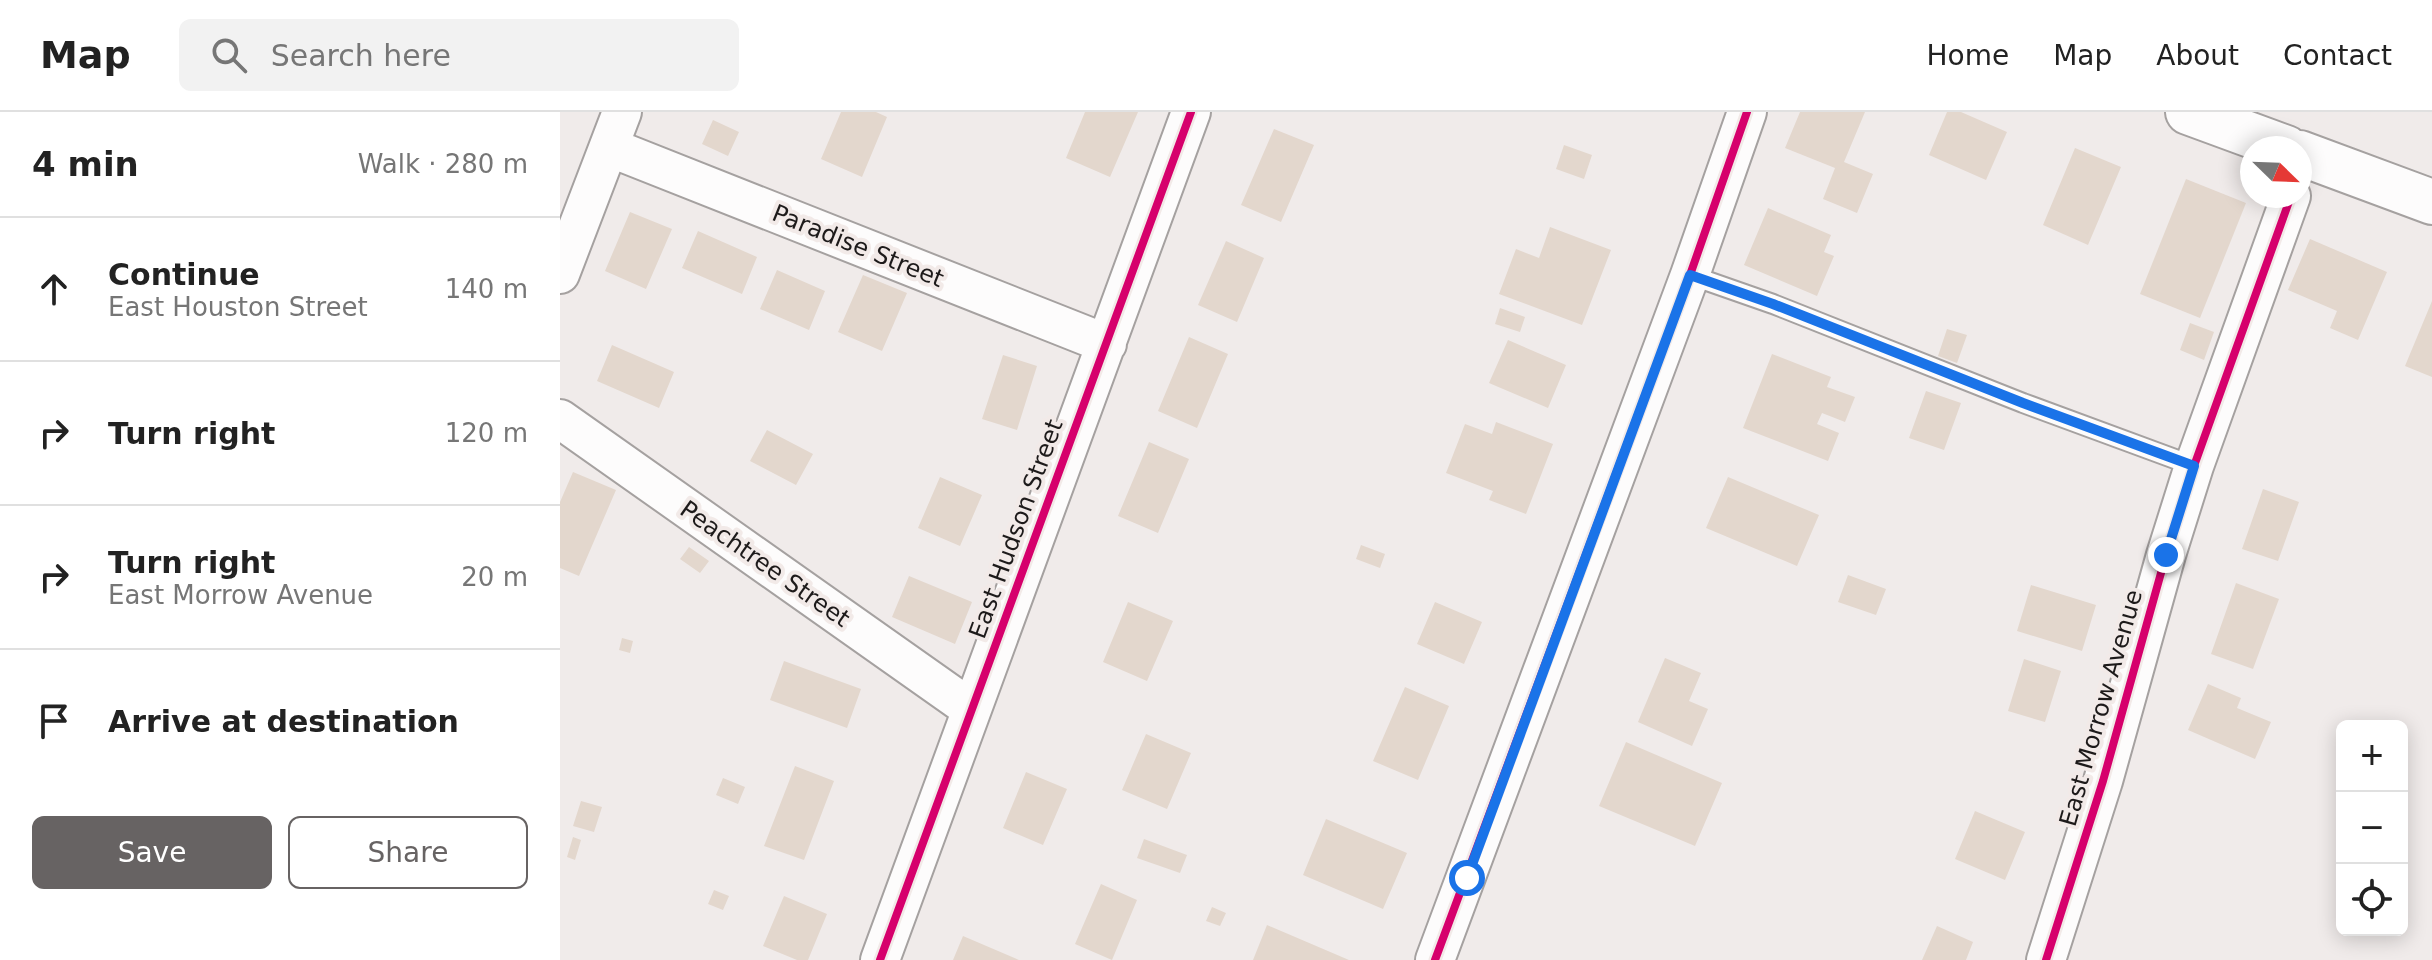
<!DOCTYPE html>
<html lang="en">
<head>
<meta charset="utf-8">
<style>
	body { margin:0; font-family:"DejaVu Sans",sans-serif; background:#f2f2f2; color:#222 }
	.controls { position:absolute; right:24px; bottom:24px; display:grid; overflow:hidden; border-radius:12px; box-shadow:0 4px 20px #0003 }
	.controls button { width:72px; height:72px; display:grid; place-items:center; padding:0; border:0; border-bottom:2px solid #e0e0e0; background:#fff; color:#222; font:40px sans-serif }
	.compass { position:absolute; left:1680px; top:24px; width:72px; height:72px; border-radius:50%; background:#fff; box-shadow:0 4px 20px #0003; rotate:113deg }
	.stop { position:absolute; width:24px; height:24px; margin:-18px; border:6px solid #1a73e8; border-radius:50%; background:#fff }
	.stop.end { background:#1a73e8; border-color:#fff; box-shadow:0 2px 8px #0008 }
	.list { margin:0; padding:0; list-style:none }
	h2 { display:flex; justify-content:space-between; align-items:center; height:104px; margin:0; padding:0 32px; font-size:34px }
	h2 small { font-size:26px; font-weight:400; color:#767676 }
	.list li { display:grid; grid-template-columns:52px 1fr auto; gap:24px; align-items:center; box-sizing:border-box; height:144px; padding:0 32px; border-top:2px solid #e0e0e0 }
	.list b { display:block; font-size:30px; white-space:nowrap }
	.list p { margin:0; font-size:26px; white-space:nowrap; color:#767676 }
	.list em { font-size:26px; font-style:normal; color:#767676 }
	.actions { display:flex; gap:16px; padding:24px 32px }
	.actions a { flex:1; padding:18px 0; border:2px solid #676363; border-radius:12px; text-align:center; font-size:28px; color:#676363 }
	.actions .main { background:#676363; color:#fff }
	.icon { flex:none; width:44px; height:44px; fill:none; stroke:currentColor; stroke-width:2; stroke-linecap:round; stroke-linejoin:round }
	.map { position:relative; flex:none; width:1872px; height:848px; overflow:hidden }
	header { display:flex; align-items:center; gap:48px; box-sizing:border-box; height:112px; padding:0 40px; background:#fff; border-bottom:2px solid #e0e0e0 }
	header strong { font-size:38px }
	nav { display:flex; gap:44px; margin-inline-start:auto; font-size:28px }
	.search { width:560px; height:72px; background:#f2f2f2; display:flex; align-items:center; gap:20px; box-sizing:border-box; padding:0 28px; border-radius:12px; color:#767676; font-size:30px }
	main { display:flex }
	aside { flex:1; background:#fff }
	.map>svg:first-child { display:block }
</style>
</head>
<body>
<header>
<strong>Map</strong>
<div class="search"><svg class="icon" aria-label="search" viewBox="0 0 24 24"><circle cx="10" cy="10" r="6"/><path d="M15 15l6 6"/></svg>Search here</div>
<nav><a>Home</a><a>Map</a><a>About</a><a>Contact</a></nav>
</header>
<main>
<aside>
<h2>4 min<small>Walk · 280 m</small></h2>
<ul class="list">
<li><svg class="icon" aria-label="ahead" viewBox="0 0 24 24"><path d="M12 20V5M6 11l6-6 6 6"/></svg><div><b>Continue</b><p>East Houston Street</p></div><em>140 m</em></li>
<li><svg class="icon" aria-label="right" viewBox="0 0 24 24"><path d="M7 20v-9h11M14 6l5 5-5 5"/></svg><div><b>Turn right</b></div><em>120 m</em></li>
<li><svg class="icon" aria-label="right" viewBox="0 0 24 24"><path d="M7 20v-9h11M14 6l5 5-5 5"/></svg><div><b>Turn right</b><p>East Morrow Avenue</p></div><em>20 m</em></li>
<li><svg class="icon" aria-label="arrive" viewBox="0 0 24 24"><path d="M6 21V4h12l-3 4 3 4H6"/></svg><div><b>Arrive at destination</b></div></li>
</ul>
<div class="actions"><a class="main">Save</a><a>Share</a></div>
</aside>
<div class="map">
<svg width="1872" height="848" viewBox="0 0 1872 848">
	<rect width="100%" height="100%" fill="#f0ebea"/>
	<path fill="#e3d7cd" d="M281,0H316L327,5L302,65L261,47Z
		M525,0H578L550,65L506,46Z
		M1240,0H1305L1284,50L1313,62L1297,101L1263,87L1275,56L1225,36Z
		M1387,0H1401L1447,20L1426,68L1369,43Z
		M153,8L179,20L168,44L142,32Z
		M714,17L754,33L721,110L681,93Z
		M1004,33L1032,43L1024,67L996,57Z
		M1515,36L1561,55L1528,133L1483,113Z
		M1626,67L1686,91L1640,206L1580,182Z
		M1208,96L1271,123L1264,140L1274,144L1257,184L1184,153Z
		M70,100L112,117L86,177L45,159Z
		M990,115L1051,138L1022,213L939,182L956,137L979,146Z
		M138,119L197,145L182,182L122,156Z
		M1750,127L1827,160L1798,228L1770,216L1777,199L1728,178Z
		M666,129L704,146L677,210L638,193Z
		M217,158L265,179L249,218L200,197Z
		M303,163L347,181L322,239L278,220Z
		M1872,189V265L1845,254Z
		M940,196L965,205L960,220L935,212Z
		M1630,211L1654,220L1644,248L1620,238Z
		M1387,217L1407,223L1397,251L1378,244Z
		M629,225L668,242L637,316L598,299Z
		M948,228L1006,253L988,296L929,271Z
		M52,233L114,260L99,296L37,269Z
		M1212,242L1271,265L1267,275L1295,285L1285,310L1262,301L1257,312L1279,321L1268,349L1183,316Z
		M443,243L477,254L457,318L422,307Z
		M1366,279L1401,291L1384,338L1349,326Z
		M936,310L993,332L966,402L929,388L933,379L886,361L905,312L932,322Z
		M207,318L253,342L236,373L190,349Z
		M589,330L629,347L598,421L558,404Z
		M13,360L56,378L19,464L0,456V390Z
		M380,365L422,383L400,434L358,416Z
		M1168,365L1259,403L1237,454L1146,416Z
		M1703,377L1739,390L1718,449L1682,437Z
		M801,433L825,442L820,456L796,447Z
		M129,435L149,449L140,461L120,447Z
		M1288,463L1326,477L1316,503L1278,490Z
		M349,464L412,490L395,532L332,505Z
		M1676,471L1719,487L1693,557L1651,542Z
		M1471,473L1536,493L1522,539L1457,519Z
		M568,490L613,509L587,569L543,550Z
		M875,490L922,510L904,552L857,532Z
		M62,526L73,529L70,541L59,538Z
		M1105,546L1141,561L1129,589L1148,597L1132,634L1078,610Z
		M1464,547L1501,559L1485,610L1448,599Z
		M224,549L301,577L287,616L210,588Z
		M1648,572L1681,586L1677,596L1711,610L1695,647L1628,618Z
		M845,575L889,594L858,668L813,649Z
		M586,622L631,641L607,697L562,678Z
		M1066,630L1162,671L1135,734L1039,694Z
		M235,654L274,669L244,748L204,734Z
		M466,660L507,677L483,733L443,716Z
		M163,666L185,675L178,692L156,683Z
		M21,689L42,695L34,720L13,714Z
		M1415,699L1465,720L1445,768L1395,747Z
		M766,707L847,741L823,797L743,763Z
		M13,725L21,728L15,748L7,745Z
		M584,727L627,743L620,761L577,746Z
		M541,772L577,788L552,848L515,832Z
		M154,778L169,784L163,798L148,792Z
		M224,784L267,802L248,848H237L203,834Z
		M652,795L666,801L660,814L646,809Z
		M707,813L789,848H693Z
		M1377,814L1413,830L1406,848H1362Z
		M403,824L459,848H393Z"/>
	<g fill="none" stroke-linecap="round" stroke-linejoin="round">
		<defs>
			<path id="service" d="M1130,163L1213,192L1463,291L1634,354"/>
			<path id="minor" d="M49,35L547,232
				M0,162L62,0
				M0,307L411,597
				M320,848L631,0
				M875,848L1130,163L1187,0
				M1486,848L1543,669L1606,443L1634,354L1731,84"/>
			<path id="tertiary" d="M1628,0L1726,36
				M1740,41L1872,90"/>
		</defs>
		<use href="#service" stroke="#a5a1a0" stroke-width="22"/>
		<use href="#minor" stroke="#a5a1a0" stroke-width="42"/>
		<use href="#tertiary" stroke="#a5a1a0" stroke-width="48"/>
		<use href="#service" stroke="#fdfcfc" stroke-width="18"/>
		<use href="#minor" stroke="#fdfcfc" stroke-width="38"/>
		<use href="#tertiary" stroke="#fdfcfc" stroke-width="44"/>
		<defs>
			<path id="cycleway" d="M320,848L631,0
				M875,848L1130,163L1187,0
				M1486,848L1543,669L1606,443L1634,354L1731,84"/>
		</defs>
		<use href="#cycleway" stroke="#f2eae8" stroke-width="13"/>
		<use href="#cycleway" stroke="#d6006c" stroke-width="8"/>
	</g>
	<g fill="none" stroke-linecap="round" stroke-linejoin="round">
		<path stroke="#1a73e8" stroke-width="10" d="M907,766L1130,163L1213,192L1463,291L1634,354L1606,443"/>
	</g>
	<g text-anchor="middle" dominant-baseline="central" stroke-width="8" stroke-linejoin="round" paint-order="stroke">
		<g font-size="24" fill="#1d1a1a" stroke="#f2eae8">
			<text transform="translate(298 134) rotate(22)">Paradise Street</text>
			<text transform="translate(456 417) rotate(-70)">East Hudson Street</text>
			<text transform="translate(205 452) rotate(35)">Peachtree Street</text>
			<text transform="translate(1541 596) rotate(-74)">East Morrow Avenue</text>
		</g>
	</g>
</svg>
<div class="controls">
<button>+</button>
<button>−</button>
<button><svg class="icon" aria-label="locate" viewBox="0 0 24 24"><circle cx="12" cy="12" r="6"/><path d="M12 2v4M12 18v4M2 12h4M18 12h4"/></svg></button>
</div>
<svg class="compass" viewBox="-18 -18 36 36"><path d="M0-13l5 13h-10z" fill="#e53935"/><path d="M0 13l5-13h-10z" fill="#767676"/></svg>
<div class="stop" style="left:907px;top:766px"></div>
<div class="stop end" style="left:1606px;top:443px"></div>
</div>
</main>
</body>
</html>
